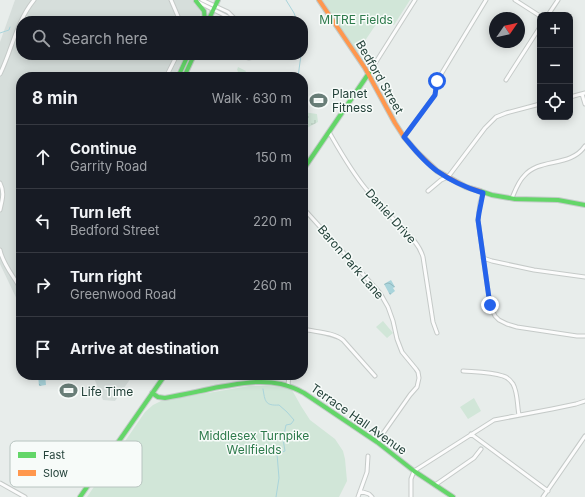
<!DOCTYPE html>
<html lang="en">
<head>
<meta charset="utf-8">
<style>
	body { margin:0; font-family:Inter,sans-serif; background:#242831; color:#f1f3f6 }
	.controls { position:absolute; right:12px; top:12px; display:grid; overflow:hidden; border-radius:8px; box-shadow:0 2px 10px #0003 }
	.controls button { width:36px; height:36px; display:grid; place-items:center; padding:0; border:0; border-bottom:1px solid #363941; background:#171b24; color:#f1f3f6; font:20px sans-serif }
	.compass { position:absolute; left:489px; top:12px; width:36px; height:36px; border-radius:50%; background:#171b24; box-shadow:0 2px 10px #0003; rotate:56deg }
	.stop { position:absolute; width:12px; height:12px; margin:-9px; border:3px solid #2563eb; border-radius:50%; background:#fff }
	.stop.end { background:#2563eb; border-color:#fff; box-shadow:0 1px 4px #0008 }
	.list { margin:0; padding:0; list-style:none }
	h2 { display:flex; justify-content:space-between; align-items:center; height:52px; margin:0; padding:0 16px; font-size:17px }
	h2 small { font-size:13px; font-weight:400; color:#9ea1a6 }
	.list li { display:grid; grid-template-columns:26px 1fr auto; gap:12px; align-items:center; box-sizing:border-box; height:64px; padding:0 16px; border-top:1px solid #363941 }
	.list b { display:block; font-size:15px; white-space:nowrap }
	.list p { margin:0; font-size:13px; white-space:nowrap; color:#9ea1a6 }
	.list em { font-size:13px; font-style:normal; color:#9ea1a6 }
	.icon { flex:none; width:22px; height:22px; fill:none; stroke:currentColor; stroke-width:2; stroke-linecap:round; stroke-linejoin:round }
	.map { position:relative; flex:none; width:585px; height:497px; overflow:hidden }
	.search { position:absolute; background:#171b24; box-shadow:0 2px 10px #0003; left:16px; top:16px; width:292px; height:44px; display:flex; align-items:center; gap:10px; box-sizing:border-box; padding:0 14px; border-radius:16px; color:#9ea1a6; font-size:15px }
	.panel { position:absolute; background:#171b24; box-shadow:0 2px 10px #0003; left:16px; top:72px; width:292px; height:308px; border-radius:16px }
	.map>svg:first-child { display:block }
</style>
</head>
<body>
<div class="map">
<svg width="585" height="497" viewBox="0 0 585 497">
	<defs>
		<pattern id="wetland-marsh" width="20" height="14" patternUnits="userSpaceOnUse"><rect width="20" height="14" fill="#d1e6d8"/><path d="M1 5h8M5 5V1M11 12h8M15 12V8" fill="none" stroke="#b3c6ba"/></pattern>
		<pattern id="water-waves" width="16" height="10" patternUnits="userSpaceOnUse"><rect width="16" height="10" fill="#a9d4db"/><path d="M0 5q4-4 8 0t8 0" fill="none" stroke="#91b7bd"/></pattern>
	</defs>
	<rect width="100%" height="100%" fill="#e8edeb"/>
	<path fill="#d6dedb" d="M15,0H196L194,4L198,7L201,13L200,17L201,18L200,21H21V55H185L174,77H21V308L0,264V42Z
		M92,375H133L115,401L103,400L94,378Z"/>
	<path fill="url(#wetland-marsh)" d="M303,112L317,114L318,122L303,130Z"/>
	<path fill="#d1e6d8" d="M319,0H410L394,25L381,17L356,54Z
		M238,67L246,71L243,77H237L234,76L236,73H237L238,71L237,70Z
		M383,321L393,333L387,338L376,327Z
		M249,386H267L284,387L292,390L301,406L310,420L335,439L343,451L345,459L347,481L339,497H87L145,412L153,405L161,401Z
		M474,398L481,411L468,419L460,407Z"/>
	<path fill="url(#water-waves)" d="M391,280L395,287L393,288L395,291L390,295L384,284Z
		M38,375H45L46,385L39,386Z"/>
	<g fill="none" stroke-linecap="round" stroke-linejoin="round">
		<path stroke="#a9d4db" stroke-width="1" d="M286,0L294,13L297,21
			M0,33L9,30L10,27
			M298,77L301,55
			M262,375V379
			M263,389C265,401 265,406 279,405L287,412L294,420L291,424L286,425L283,439L285,451L277,454L279,478L276,497"/>
		<defs>
			<path id="street" d="M171,0L180,21
				M202,0L228,12L236,20
				M515,0L540,16
				M198,2L236,21
				M548,15L558,0
				M243,55C248,59 250,59 255,55
				M369,73L415,0
				M0,74C12,50 16,22 34,0
				M166,77L177,55
				M506,80L540,27
				M582,94L585,104
				M570,97L585,93
				M329,132C340,151 351,171 366,189C375,201 387,212 397,223C407,233 419,243 423,257L433,322L437,333
				M404,137L435,95L437,81L486,0
				M0,183C5,193 2,200 0,210
				M428,191L441,180L448,177L485,128L496,117L506,113L540,104
				M483,193L480,203L478,220L490,305L495,316L499,320L507,324L517,327L577,336H585
				M512,198C515,191 518,182 524,176C540,157 570,168 585,146
				M303,208L380,293L388,307L393,321L397,339L402,352L416,369L418,372L419,378L417,387L410,395L377,442
				M0,250C3,265 14,276 21,290
				M483,258L492,261L534,270L585,277
				M303,329C315,332 333,332 343,340L375,376
				M463,371C476,372 491,372 503,376C507,377 511,381 513,384C518,393 517,405 519,415
				M288,385L289,375
				M471,434L548,491
				M0,483L25,497
				M435,485L474,458L481,449
				M360,491L369,494L372,497
				M358,497L367,472L368,456
				M411,497V479L414,471L494,420L552,409L576,404L585,401
				M543,497L585,436"/>
			<path id="fast" d="M196,1L204,11L205,21
				M208,21L218,0
				M178,77L188,55
				M184,77L194,55
				M303,170L369,73
				M480,191L492,195L515,199L558,200L585,205
				M152,393L158,397L165,398C181,395 197,392 214,388C236,384 259,379 281,384C289,386 297,389 304,393L377,442L414,471L453,497
				M80,497L165,375"/>
			<path id="slow" d="M319,0L365,68L395,123L404,137L417,152L437,171L466,187L480,191"/>
		</defs>
		<use href="#street" stroke="#c5cac8" stroke-width="5"/>
		<use href="#fast" stroke="#c3cbc8" stroke-width="6"/>
		<use href="#slow" stroke="#c3cbc8" stroke-width="6"/>
		<use href="#street" stroke="#fcfcfc" stroke-width="3"/>
		<use href="#fast" stroke="#63d668" stroke-width="4"/>
		<use href="#slow" stroke="#ff974d" stroke-width="4"/>
	</g>
	<g fill="none" stroke-linecap="round" stroke-linejoin="round">
		<path stroke="#2563eb" stroke-width="5" d="M437,81L435,95L404,137C414,149 424,162 437,171C451,181 467,188 483,193L479,213L478,220L490,305"/>
	</g>
	<defs>
		<symbol id="stadium-bare" viewBox="-9 -9 18 18"><path d="M0-5a6.5 5 0 1 0 0 10a6.5 5 0 1 0 0-10ZM-3.5-1.8h7v3.6h-7Z" fill="#697e78" stroke="#f7fbf9" stroke-width="2.5" paint-order="stroke"/></symbol>
	</defs>
	<g fill-rule="evenodd">
		<use href="#stadium-bare" x="306" y="88" width="25" height="25"/>
		<use href="#stadium-bare" x="56" y="378" width="25" height="25"/>
	</g>
	<g text-anchor="middle" dominant-baseline="central" stroke-width="3" stroke-linejoin="round" paint-order="stroke">
		<g font-size="12" fill="#2d7a4b" stroke="#f7fbf9">
			<text x="356" y="19">MITRE Fields</text>
			<text x="254" y="435">Middlesex Turnpike<tspan x="254" dy="14">Wellfields</tspan></text>
		</g>
		<g font-size="12" fill="#24423a" stroke="#f7fbf9">
			<text transform="translate(380 77) rotate(60)">Bedford Street</text>
			<text transform="translate(391 216) rotate(48)">Daniel Drive</text>
			<text transform="translate(351 262) rotate(49)">Baron Park Lane</text>
			<text transform="translate(359 419) rotate(35)">Terrace Hall Avenue</text>
		</g>
		<g font-size="12" fill="#24423a" stroke="#f7fbf9" text-anchor="start">
			<text x="332" y="93">Planet<tspan x="332" dy="14">Fitness</tspan></text>
			<text x="81" y="391">Life Time</text>
		</g>
	</g>
	<rect x="10" y="441" width="132" height="46" rx="6" fill="#f7fbf9" stroke="#b8c4c0" stroke-width="1"/>
	<rect x="18" y="452" width="18" height="6" fill="#63d668"/>
	<rect x="18" y="470" width="18" height="6" fill="#ff974d"/>
	<g font-size="11" fill="#24423a">
		<text x="43" y="459">Fast</text>
		<text x="43" y="477">Slow</text>
	</g>
</svg>
<div class="controls">
<button>+</button>
<button>−</button>
<button><svg class="icon" aria-label="locate" viewBox="0 0 24 24"><circle cx="12" cy="12" r="6"/><path d="M12 2v4M12 18v4M2 12h4M18 12h4"/></svg></button>
</div>
<svg class="compass" viewBox="-18 -18 36 36"><path d="M0-13l5 13h-10z" fill="#e53935"/><path d="M0 13l5-13h-10z" fill="#9ea1a6"/></svg>
<div class="stop" style="left:437px;top:81px"></div>
<div class="stop end" style="left:490px;top:305px"></div>
<div class="search"><svg class="icon" aria-label="search" viewBox="0 0 24 24"><circle cx="10" cy="10" r="6"/><path d="M15 15l6 6"/></svg>Search here</div>
<section class="panel">
<h2>8 min<small>Walk · 630 m</small></h2>
<ul class="list">
<li><svg class="icon" aria-label="ahead" viewBox="0 0 24 24"><path d="M12 20V5M6 11l6-6 6 6"/></svg><div><b>Continue</b><p>Garrity Road</p></div><em>150 m</em></li>
<li><svg class="icon" aria-label="left" viewBox="0 0 24 24"><path d="M17 20v-9H6M10 6l-5 5 5 5"/></svg><div><b>Turn left</b><p>Bedford Street</p></div><em>220 m</em></li>
<li><svg class="icon" aria-label="right" viewBox="0 0 24 24"><path d="M7 20v-9h11M14 6l5 5-5 5"/></svg><div><b>Turn right</b><p>Greenwood Road</p></div><em>260 m</em></li>
<li><svg class="icon" aria-label="arrive" viewBox="0 0 24 24"><path d="M6 21V4h12l-3 4 3 4H6"/></svg><div><b>Arrive at destination</b></div></li>
</ul>
</section>
</div>
</body>
</html>
